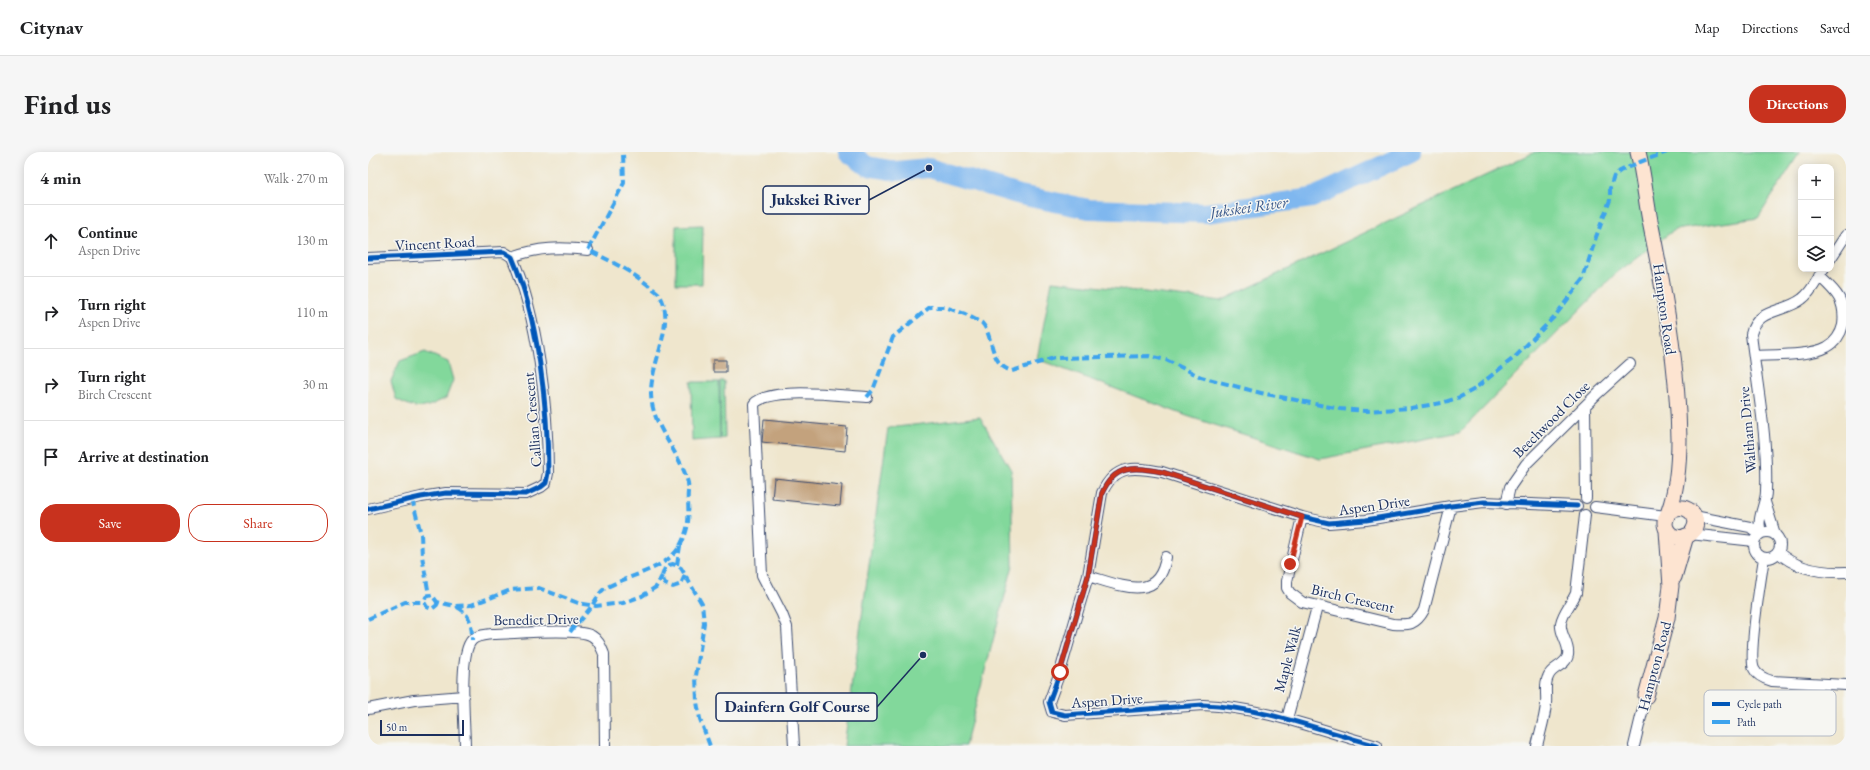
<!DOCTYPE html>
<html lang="en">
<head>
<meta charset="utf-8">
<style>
	body { margin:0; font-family:"EB Garamond",serif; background:#f6f6f6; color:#202124 }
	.controls { position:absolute; right:12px; top:12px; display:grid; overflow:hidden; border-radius:8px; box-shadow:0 2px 10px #0003 }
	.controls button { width:36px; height:36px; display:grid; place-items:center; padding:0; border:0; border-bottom:1px solid #e0e0e0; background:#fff; color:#202124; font:20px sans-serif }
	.scale { position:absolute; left:12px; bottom:10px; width:84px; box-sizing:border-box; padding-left:4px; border:2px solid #1b2f5e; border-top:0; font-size:11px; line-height:14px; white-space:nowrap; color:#1b2f5e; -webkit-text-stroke:3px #f6f6f2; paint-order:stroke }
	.stop { position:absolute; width:12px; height:12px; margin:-9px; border:3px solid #c8321e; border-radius:50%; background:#fff }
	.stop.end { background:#c8321e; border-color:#fff; box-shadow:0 1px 4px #0008 }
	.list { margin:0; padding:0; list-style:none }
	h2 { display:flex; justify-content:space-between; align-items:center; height:52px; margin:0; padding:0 16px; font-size:17px }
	h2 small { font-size:13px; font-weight:400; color:#757577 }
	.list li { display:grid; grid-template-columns:26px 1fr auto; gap:12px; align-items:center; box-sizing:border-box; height:72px; padding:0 16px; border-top:1px solid #e0e0e0 }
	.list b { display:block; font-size:15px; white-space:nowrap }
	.list p { margin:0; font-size:13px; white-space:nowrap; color:#757577 }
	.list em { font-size:13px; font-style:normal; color:#757577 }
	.actions { display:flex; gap:8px; padding:12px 16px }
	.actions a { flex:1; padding:9px 0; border:1px solid #c8321e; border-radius:16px; text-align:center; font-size:14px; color:#c8321e }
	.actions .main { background:#c8321e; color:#fff }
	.icon { flex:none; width:22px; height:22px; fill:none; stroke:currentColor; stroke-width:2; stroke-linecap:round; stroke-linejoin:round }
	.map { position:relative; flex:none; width:1478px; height:594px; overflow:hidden; border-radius:16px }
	header { display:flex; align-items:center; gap:24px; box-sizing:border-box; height:56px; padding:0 20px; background:#fff; border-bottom:1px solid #e0e0e0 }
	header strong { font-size:19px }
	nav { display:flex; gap:22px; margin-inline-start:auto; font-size:14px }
	.intro { display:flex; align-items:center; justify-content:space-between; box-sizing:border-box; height:96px; padding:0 24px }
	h1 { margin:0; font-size:28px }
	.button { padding:10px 18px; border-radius:16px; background:#c8321e; color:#fff; font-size:14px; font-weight:700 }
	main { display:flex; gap:24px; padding:0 24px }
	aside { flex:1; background:#fff; border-radius:16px; box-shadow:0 2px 10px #0003 }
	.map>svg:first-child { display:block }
</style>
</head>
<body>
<header>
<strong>Citynav</strong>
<nav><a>Map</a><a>Directions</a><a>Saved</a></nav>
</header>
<div class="intro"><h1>Find us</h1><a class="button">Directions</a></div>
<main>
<aside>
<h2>4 min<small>Walk · 270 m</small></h2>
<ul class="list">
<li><svg class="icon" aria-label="ahead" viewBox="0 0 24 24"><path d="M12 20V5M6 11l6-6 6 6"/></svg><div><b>Continue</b><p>Aspen Drive</p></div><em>130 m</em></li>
<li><svg class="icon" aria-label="right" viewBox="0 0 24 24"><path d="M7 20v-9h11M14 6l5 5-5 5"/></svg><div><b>Turn right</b><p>Aspen Drive</p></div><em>110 m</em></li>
<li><svg class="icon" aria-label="right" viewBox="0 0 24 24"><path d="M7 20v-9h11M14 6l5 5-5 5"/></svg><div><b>Turn right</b><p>Birch Crescent</p></div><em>30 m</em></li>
<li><svg class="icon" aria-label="arrive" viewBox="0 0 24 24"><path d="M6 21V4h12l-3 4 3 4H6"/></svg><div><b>Arrive at destination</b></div></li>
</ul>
<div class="actions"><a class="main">Save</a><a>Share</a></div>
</aside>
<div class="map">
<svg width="1478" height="594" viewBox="0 0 1478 594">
	<rect width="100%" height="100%" fill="#f6f6f2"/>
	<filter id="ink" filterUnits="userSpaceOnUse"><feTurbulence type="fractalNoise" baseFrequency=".025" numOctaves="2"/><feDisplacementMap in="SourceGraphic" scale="8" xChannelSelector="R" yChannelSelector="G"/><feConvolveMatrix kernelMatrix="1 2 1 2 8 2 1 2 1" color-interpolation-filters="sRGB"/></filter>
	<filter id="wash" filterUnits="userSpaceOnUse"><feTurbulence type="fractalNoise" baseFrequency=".012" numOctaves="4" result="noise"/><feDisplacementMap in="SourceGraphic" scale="16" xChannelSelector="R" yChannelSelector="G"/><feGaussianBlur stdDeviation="0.9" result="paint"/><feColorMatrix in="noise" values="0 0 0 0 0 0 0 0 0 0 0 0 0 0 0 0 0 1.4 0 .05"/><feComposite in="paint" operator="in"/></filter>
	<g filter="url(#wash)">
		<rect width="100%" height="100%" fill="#efe6cd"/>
		<path fill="#82d89b" stroke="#4e847c" d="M1167,0H1432L1390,66L1306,78L1247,122L1092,280L952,307L819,264L669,207L684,129L853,149Z
			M335,73L334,132H308V74Z
			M57,200L80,210L85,228L78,246C53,258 52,259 28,247L23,229L32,209Z
			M352,229H356L357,286L352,287Z
			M323,230H351L352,287L324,289Z
			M612,265L643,318L645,413L597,594H476L520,276Z"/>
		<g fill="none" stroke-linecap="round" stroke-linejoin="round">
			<path stroke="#7fb7ef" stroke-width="20" d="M480,0L499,14L528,19L561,16L652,43L721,57L838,61L944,46L1043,0"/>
		</g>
		<g id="blocks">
			<path fill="#c3a27d" d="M345,208H358V220H345Z
				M396,267L479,275L477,299L394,290Z
				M406,326L474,333L472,354L404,347Z"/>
		</g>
	</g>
	<g filter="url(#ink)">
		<use href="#blocks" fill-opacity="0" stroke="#3b4a6f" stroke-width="1"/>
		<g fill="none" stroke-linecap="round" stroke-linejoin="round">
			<defs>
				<path id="street" d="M144,105C170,95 193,95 220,98
					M0,106L136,100L144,105C170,165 180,255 180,321L178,331L173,335L158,342L78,341L53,345L0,357
					M1463,106L1478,83
					M1386,204C1405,203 1443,204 1459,195C1467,191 1473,182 1475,173C1478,148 1468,140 1451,124
					M1217,254L1218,346
					M1397,350L1407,382
					M1138,352L1142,335L1158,312L1230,241L1262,212
					M1227,355L1298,364
					M1326,364L1382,375L1391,382
					M934,365L919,429V436L922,441L934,450L1025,472C1041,473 1048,473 1056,458L1083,354
					M1386 393a13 13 0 1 1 26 0a13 13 0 1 1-26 0Z
					M1393,380C1388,366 1398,353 1398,339C1400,286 1389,234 1383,182C1389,156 1416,161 1434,147C1444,140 1449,127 1456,117
					M1322,382L1386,389
					M1410,400C1428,417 1454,421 1478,420
					M1396,406C1393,425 1380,504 1386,517C1389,524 1397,527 1404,529L1478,533
					M720,424C752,433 791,452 798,405
					M0,557L46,548L96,544
					M919,567L949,455
					M97,594C97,573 90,502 104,488C109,483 118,483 124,482C144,482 210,475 224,484C231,488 233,495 236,502L237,594
					M426,594L419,475L414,462L394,423L386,252C402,234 475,244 499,245
					M1009,594C952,578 894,555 835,553L697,563L684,560L681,550L692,520L720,424L734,341C747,312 766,315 794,320L934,365L961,371L998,368L1083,354L1116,350L1209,354
					M1169,594C1172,580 1177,566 1178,552C1179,543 1176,533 1180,525C1183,515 1198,514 1200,503C1202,492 1191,482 1193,471C1195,460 1204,451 1208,441L1217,363
					M1266,594L1278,544"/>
				<path id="secondary" d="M1270,0C1276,24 1278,50 1283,74C1297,144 1310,216 1311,287C1311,310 1309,337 1301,359C1299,365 1295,369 1298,376C1302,387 1318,389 1325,379C1335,363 1315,348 1301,360
					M1306,425L1318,384
					M1278,544L1299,466L1303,434L1299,379"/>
			</defs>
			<use href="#street" stroke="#3b4a6f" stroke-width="12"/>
			<use href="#secondary" stroke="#3b4a6f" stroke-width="17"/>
			<use href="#street" stroke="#fff" stroke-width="10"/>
			<use href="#secondary" stroke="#fde4d1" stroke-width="15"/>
			<path stroke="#3da3ed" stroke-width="4" stroke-dasharray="8 4" stroke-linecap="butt" d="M499,245L505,238L525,185L562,155H577L597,162L614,171C626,184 621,213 644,219L686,206L781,204L798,208L833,225L893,241L972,257L998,259L1043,256L1074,251L1092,245L1105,238L1147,205L1187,164L1215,127L1228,85L1242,48V36L1246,24L1252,19L1272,10L1299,0
				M44,347L53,382L54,404L61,443
				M309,413L312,394
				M317,423L313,432L305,435L297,432L294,424L297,416L301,413L305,412L313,416L334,452L336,471L328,524L329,550L332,567L342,594
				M69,450V453L64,457L59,455L56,450L58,445L64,443L69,450L87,454L103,453L143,438L171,436L210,451L228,454L255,451L274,444L288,435L294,424
				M89,455C103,462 104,474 104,488
				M0,467L37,450H56
				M202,480C209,471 217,463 224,454C227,449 231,441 236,437C259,423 300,418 313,392C321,376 321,367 320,349C319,343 321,336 320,331C312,299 284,276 283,242C282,212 309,169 291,142C289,139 283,136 280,133C261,118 241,108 220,98L256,31L255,0"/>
			<defs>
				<path id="cycleway" d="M0,106L136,100L144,105C170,165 180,255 180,321L178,331L173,335L158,342L78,341L53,345L0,357
					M1009,594C952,578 894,555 835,553L697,563L684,560L681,550L692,520L720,424L734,341C747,312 766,315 794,320L934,365L961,371L998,368L1083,354L1116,350L1209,354"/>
			</defs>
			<use href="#cycleway" stroke="#f6f6f2" stroke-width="8"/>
			<use href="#cycleway" stroke="#0057b8" stroke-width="5"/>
		</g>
	</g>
	<g fill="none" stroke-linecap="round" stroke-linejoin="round" filter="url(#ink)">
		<path stroke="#c8321e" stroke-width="5" d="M692,520L720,424L734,341C747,312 766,315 794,320L934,365L922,412"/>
	</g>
	<g text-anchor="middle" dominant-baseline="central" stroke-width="3" stroke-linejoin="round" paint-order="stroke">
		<g font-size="15" fill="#1b2f5e" stroke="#f6f6f2">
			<text transform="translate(67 91) rotate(-3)">Vincent Road</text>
			<text transform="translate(1297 157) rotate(82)">Hampton Road</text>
			<text transform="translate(1183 267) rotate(-45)">Beechwood Close</text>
			<text transform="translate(164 268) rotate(-95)">Callian Crescent</text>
			<text transform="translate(1379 278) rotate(-95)">Waltham Drive</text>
			<text transform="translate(1006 353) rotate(-8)">Aspen Drive</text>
			<text transform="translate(985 446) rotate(13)">Birch Crescent</text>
			<text transform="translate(168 467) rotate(-1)">Benedict Drive</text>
			<text transform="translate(919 507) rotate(-75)">Maple Walk</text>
			<text transform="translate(1286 514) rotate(-75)">Hampton Road</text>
			<text transform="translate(739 548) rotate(-4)">Aspen Drive</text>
		</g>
		<g font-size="16" font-style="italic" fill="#39588a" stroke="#f6f6f2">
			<text transform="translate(881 55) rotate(-8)">Jukskei River</text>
		</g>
	</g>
	<rect x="1336" y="538" width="132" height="46" rx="6" fill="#f6f6f2" stroke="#b4bac6" stroke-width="1"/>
	<rect x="1344" y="550" width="18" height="4" fill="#0057b8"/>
	<rect x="1344" y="568" width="18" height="4" fill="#3da3ed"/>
	<g font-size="11" fill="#1b2f5e">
		<text x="1369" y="556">Cycle path</text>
		<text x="1369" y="574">Path</text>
	</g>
	<path fill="none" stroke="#1b2f5e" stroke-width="1.5" d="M561 16L501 48M555 503L509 555"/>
	<g fill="#1b2f5e" stroke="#f6f6f2" stroke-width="1.5">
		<circle cx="561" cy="16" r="4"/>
		<circle cx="555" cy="503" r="4"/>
	</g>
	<g fill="#f6f6f2" stroke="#1b2f5e" stroke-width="1.5">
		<rect x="395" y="34" width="106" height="28" rx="4"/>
		<rect x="348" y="541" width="161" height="28" rx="4"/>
	</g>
	<g font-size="16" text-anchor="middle" font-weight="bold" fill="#1b2f5e">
		<text x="448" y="53">Jukskei River</text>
		<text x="429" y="560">Dainfern Golf Course</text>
	</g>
</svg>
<div class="controls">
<button>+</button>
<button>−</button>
<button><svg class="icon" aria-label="layers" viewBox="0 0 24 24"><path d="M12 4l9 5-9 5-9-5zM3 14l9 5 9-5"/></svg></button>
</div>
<div class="scale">50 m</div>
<div class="stop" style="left:692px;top:520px"></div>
<div class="stop end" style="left:922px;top:412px"></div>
</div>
</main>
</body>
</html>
